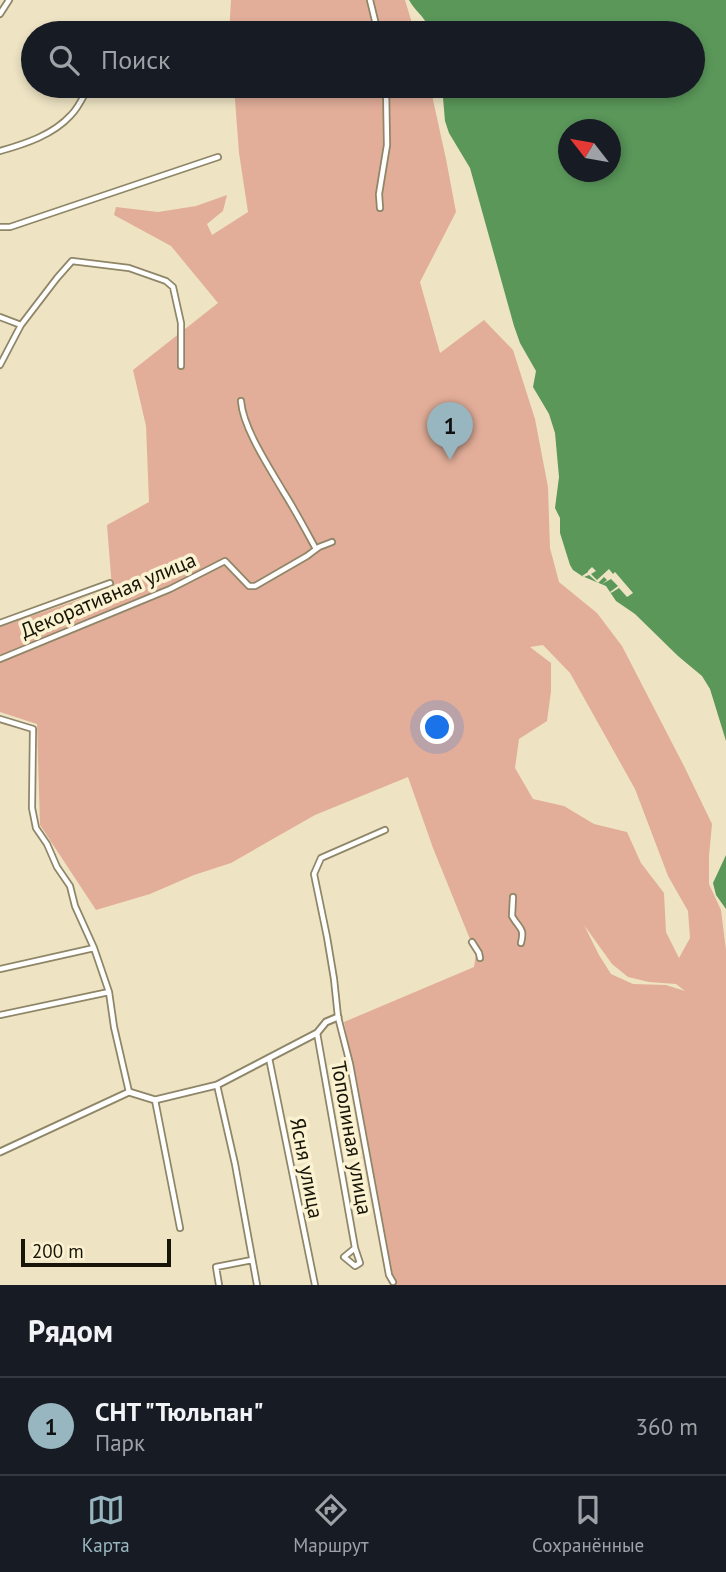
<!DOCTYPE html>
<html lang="ru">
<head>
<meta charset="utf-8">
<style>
	body { margin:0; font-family:"PT Sans",sans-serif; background:#242831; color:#f1f3f6 }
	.compass { position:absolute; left:558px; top:119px; width:63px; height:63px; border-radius:50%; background:#171b24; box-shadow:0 4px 10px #0003; rotate:301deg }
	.scale { position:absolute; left:21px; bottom:18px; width:150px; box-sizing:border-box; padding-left:7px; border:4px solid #171408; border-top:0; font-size:19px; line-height:24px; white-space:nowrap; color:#171408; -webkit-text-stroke:5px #fbf2d1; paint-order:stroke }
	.you { position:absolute; left:438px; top:728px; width:24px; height:24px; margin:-18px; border:5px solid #fff; border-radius:50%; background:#1a73e8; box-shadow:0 0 0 10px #1a73e833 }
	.badge { display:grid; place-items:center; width:46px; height:46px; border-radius:50%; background:#97b6c0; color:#111; font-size:23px; font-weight:700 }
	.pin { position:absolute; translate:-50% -58px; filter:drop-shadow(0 2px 4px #0008) }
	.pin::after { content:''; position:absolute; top:37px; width:24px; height:21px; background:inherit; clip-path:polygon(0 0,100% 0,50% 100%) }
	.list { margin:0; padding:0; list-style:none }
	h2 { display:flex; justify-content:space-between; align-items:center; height:91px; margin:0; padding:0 28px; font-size:30px }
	h2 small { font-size:23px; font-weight:400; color:#9ea1a6 }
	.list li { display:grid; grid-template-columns:46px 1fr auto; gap:21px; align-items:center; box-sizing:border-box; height:98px; padding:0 28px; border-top:2px solid #363941 }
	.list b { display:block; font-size:26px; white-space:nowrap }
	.list p { margin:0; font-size:23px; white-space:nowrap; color:#9ea1a6 }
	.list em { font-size:23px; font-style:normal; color:#9ea1a6 }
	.icon { flex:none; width:38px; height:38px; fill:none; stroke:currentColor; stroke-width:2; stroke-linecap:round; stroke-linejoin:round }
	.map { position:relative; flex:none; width:726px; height:1285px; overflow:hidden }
	.search { position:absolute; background:#171b24; box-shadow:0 4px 10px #0003; left:21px; right:21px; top:21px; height:77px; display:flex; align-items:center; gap:18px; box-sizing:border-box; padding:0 24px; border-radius:38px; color:#9ea1a6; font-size:26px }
	.sheet { height:189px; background:#171b24 }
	nav { display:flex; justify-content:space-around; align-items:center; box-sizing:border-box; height:98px; border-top:2px solid #363941; background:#171b24; font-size:19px; color:#9ea1a6 }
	nav a { display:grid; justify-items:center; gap:4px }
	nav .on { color:#97b6c0 }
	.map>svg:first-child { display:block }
</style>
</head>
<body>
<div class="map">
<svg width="726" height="1285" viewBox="0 0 726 1285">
	<rect width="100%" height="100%" fill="#eee4c4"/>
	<path fill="#e2ae99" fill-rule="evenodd" d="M231,0H405L415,33H229Z
		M234,86H430L446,159L456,212L420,282L440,353L484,320L513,350L535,419L548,487L550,548L559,582L597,613L622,646L685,768L712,824L709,856V884L721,910L726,950V1285H394L344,1022L474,967L476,954L433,848L408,777L315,815L231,863L194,875L150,894L96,910L40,825L37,724L0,712V627L112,588L107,525L149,502L146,426L133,370L218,303L171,246L114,215L116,207L158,212L196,206L227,195L223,211L207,224L212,235L248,212L239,153ZM543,645L570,673L635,789L668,876L688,911L690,938L679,958L666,932L664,893L641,863L627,832L594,824L564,806L533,799L515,768L519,739L547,721L551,691V663L530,647ZM584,925L612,964L628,977L649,982L676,984L685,991L666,985L633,984L611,974L599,955Z"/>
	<path fill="#5a9759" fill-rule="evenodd" d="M409,0H726V741L710,689L702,676L678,656L635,614L616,601L606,586L582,576L573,570L570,565L560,533V518L555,508L559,477L555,433L549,414L533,387L536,371L520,343L514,326L470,168L449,133L445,121L442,86H693V33H429C428,18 416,13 409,0ZM568,130H610V172H568Z
		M726,855V909L716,895L713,883Z"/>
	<path fill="#eee4c4" d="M592,567L596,571L591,574L597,580L609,569L613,574L615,572L633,593L627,597L619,588L611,593L610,592L618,586L611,579L602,584L607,580L604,577L598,583L589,575L584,577L582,576L588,572V571Z"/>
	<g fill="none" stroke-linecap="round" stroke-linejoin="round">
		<defs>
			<path id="minor" d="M370,0L378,33
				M0,14L9,0
				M0,151C25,144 53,135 71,115C79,107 84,95 89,86
				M380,208L379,194L387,145L386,86
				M0,227H10L218,157
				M0,317L21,325
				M0,365L21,325L57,278L72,261L129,268L166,281L173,287L181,323V366
				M241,401C243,428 269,467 283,491C295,510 305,529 316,549
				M0,623L110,583
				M0,659L170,589L225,561L249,586H255L307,556L319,547L332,542
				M0,719L33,729L32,808L36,828L47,844L57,867L70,886L75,906L94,948L109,992L114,1027L129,1092
				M385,830L321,858L314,874L327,937L334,979L338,1017L350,1064L389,1275L393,1282
				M513,897L512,916C519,929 525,927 521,943
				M472,942L479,953L480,958
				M0,969L94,948
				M0,1015L109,992
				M317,1033L355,1248L360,1263L355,1266L344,1257L355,1248
				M269,1058L315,1285
				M217,1085L235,1164L257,1285
				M155,1100L180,1228
				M219,1285L216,1267L252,1260"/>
			<path id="tertiary" d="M0,1152L129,1092L155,1100L217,1085L317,1033L326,1022L338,1017"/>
		</defs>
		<use href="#minor" stroke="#8f8668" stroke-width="8"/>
		<use href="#tertiary" stroke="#8f8668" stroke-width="9"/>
		<use href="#minor" stroke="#fff" stroke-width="4.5"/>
		<use href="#tertiary" stroke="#fff" stroke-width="5"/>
	</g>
	<g text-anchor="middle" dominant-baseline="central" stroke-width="7" stroke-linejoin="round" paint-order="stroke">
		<g font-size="21" fill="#171408" stroke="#fbf2d1">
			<text transform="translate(108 595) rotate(-23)">Декоративная улица</text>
			<text transform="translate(352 1138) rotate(80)">Тополиная улица</text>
			<text transform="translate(307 1168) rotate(79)">Ясня улица</text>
		</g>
	</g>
</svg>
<svg class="compass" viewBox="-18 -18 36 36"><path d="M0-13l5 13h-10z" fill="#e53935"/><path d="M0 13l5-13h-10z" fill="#9ea1a6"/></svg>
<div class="scale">200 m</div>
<div class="you"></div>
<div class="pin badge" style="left:450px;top:460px">1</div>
<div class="search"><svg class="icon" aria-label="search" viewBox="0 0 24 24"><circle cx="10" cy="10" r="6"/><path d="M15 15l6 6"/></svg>Поиск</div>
</div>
<section class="sheet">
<h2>Рядом<small></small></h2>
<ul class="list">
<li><span class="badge">1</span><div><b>СНТ &quot;Тюльпан&quot;</b><p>Парк</p></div><em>360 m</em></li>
</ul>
</section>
<nav>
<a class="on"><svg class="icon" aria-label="map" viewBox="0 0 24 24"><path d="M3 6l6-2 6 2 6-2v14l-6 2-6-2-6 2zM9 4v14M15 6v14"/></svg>Карта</a>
<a><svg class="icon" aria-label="directions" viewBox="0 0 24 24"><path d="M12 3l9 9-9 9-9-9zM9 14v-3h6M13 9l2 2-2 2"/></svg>Маршрут</a>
<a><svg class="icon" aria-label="saved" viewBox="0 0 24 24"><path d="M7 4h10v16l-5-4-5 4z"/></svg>Сохранённые</a>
</nav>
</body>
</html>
